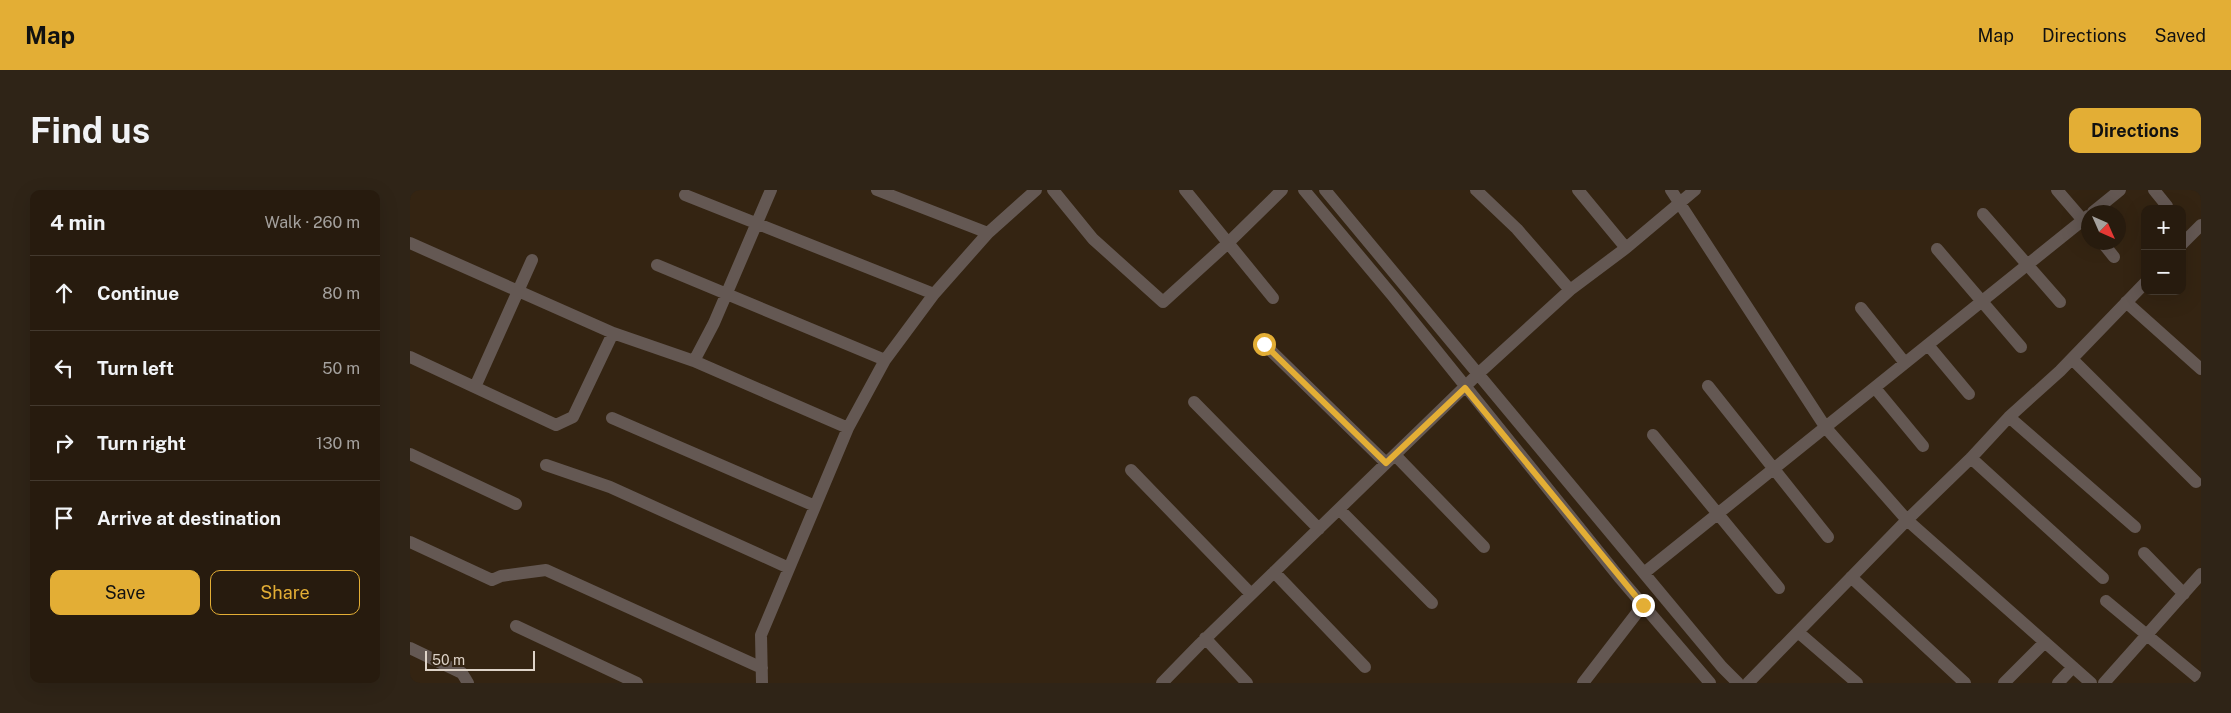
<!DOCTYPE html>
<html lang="en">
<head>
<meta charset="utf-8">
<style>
	body { margin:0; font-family:"Public Sans",sans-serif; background:#2f2417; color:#f1f3f6 }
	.controls { position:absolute; right:15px; top:15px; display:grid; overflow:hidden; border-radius:10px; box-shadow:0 5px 20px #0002 }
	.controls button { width:45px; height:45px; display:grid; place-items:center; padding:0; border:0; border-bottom:1px solid #43392e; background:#271b0e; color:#f1f3f6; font:25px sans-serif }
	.compass { position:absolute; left:1671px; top:15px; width:45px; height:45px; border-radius:50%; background:#271b0e; box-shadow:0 5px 20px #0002; rotate:135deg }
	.scale { position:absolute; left:15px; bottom:12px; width:110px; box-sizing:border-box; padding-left:5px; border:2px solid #ded3c8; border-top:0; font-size:14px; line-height:18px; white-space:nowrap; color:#ded3c8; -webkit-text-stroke:4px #342412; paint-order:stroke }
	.stop { position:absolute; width:15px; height:15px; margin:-11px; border:4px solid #e3ae35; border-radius:50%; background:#fff }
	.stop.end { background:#e3ae35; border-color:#fff; box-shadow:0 1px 5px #0008 }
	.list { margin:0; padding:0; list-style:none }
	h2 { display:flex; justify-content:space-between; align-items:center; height:65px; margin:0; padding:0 20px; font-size:21px }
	h2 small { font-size:16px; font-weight:400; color:#a4a19e }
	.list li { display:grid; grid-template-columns:32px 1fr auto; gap:15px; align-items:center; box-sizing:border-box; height:75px; padding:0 20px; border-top:1px solid #43392e }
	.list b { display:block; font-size:19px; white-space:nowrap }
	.list em { font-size:16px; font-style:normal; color:#a4a19e }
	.actions { display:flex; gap:10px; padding:15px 20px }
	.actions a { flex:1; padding:11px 0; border:1px solid #e3ae35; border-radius:10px; text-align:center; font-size:18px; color:#e3ae35 }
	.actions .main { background:#e3ae35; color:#111 }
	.icon { flex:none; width:28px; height:28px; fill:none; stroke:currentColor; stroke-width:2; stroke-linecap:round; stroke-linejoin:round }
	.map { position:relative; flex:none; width:1791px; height:493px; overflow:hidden; border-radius:10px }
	header { display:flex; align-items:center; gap:30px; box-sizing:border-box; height:70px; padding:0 25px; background:#e3ae35; color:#111 }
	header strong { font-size:24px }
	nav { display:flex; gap:28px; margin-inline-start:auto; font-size:18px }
	.intro { display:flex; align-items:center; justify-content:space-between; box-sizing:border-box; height:120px; padding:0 30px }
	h1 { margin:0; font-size:35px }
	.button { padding:12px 22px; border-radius:10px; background:#e3ae35; color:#111; font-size:18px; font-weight:700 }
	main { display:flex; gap:30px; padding:0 30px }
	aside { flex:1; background:#271b0e; border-radius:10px; box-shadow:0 5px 20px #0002 }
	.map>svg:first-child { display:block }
</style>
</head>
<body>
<header>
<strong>Map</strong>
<nav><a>Map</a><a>Directions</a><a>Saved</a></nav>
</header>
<div class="intro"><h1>Find us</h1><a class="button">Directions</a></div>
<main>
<aside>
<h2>4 min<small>Walk · 260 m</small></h2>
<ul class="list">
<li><svg class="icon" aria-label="ahead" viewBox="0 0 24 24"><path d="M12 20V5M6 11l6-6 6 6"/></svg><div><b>Continue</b></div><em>80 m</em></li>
<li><svg class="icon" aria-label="left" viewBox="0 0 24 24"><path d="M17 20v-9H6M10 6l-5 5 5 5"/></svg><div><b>Turn left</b></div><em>50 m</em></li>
<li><svg class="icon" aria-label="right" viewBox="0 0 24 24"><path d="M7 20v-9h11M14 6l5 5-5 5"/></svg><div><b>Turn right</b></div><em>130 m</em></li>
<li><svg class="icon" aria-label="arrive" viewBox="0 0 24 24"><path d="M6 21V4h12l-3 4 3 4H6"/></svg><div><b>Arrive at destination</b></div></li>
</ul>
<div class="actions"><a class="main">Save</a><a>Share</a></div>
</aside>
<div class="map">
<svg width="1791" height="493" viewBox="0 0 1791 493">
	<rect width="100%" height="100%" fill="#342412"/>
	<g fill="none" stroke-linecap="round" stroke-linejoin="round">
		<path stroke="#645853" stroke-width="12" d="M467,0L578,43
			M643,0L683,49L753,112L818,53L872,0
			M775,0L863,108
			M894,0L982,105L1209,387L1300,493
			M915,0L1312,477L1328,493
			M1066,0L1107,39L1160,100
			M1168,0L1216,58
			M1261,0L1416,238L1497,330L1681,493
			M1647,0L1678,36
			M1744,0L1757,16
			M275,5L524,104
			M1683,22L1710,0
			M1573,24L1650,112
			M1692,52L1704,67
			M0,53L203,143L163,227L146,235L0,167
			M1772,54L1791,35
			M1527,59L1611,157
			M247,75L475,170
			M1716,112L1791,179
			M1451,118L1495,173
			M203,143L284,171L438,238
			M854,154L976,273
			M1518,155L1559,204
			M1662,169L1786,292
			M284,171L304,133L361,0
			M1298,196L1418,347
			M65,197L122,70
			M1465,198L1513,256
			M784,212L909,339
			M1599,227L1725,337
			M202,228L405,316
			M1243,245L1369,398
			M0,264L106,314
			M985,265L1074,357
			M1561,268L1693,388
			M136,275L200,297L379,378
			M721,280L841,404
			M929,319L1022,413
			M0,352L82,390L91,386L136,380L352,478
			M1734,363L1774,404
			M864,382L955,477
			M1234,383L1678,26
			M1441,387L1555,493
			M1696,411L1791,490
			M106,436L227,493
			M1388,442L1447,493
			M795,448L837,493
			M0,458L52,483L58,493
			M352,493L351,445L438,238L475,170L524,104L578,43L626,0
			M752,493L790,454L1069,183L1160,100L1216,58L1285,0
			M1173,493L1233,415
			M1338,493L1497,330L1561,268L1599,227L1650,181L1735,93
			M1594,493L1635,452
			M1648,493L1663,477
			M1694,493L1791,384"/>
	</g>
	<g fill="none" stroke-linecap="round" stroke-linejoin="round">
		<path stroke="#e3ae35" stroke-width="6" d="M854,154L976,273L1055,198L1233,415"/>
	</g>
</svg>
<div class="controls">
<button>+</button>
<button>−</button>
</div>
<svg class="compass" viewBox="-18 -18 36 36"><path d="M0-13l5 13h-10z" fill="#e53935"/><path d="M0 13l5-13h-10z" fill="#a4a19e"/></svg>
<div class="scale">50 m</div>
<div class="stop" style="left:854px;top:154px"></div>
<div class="stop end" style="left:1233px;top:415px"></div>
</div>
</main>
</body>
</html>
